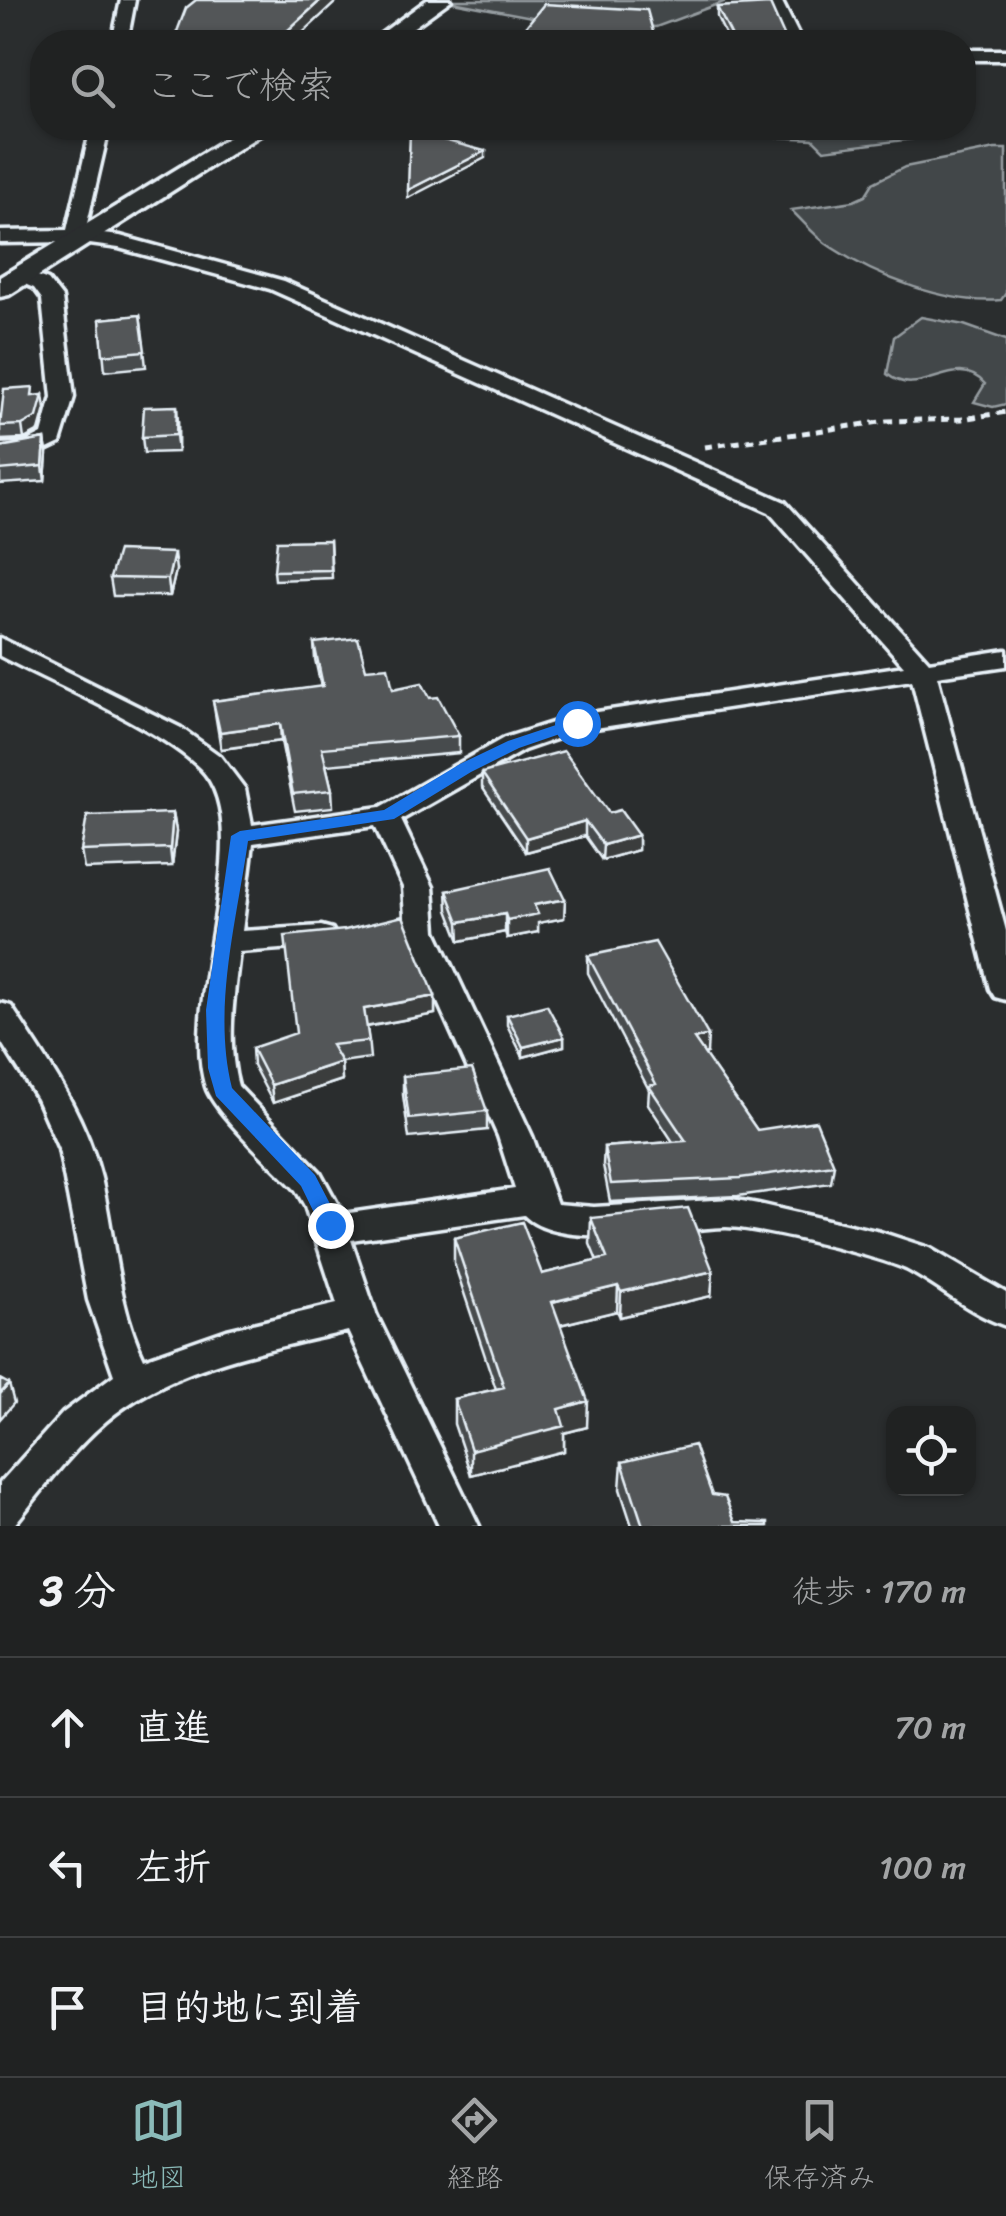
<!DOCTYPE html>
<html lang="ja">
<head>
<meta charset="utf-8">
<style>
	body { margin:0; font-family:Sriracha,"Klee One",sans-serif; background:#2d2f2f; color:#f1f3f6 }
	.controls { position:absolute; right:30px; bottom:30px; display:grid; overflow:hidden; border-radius:20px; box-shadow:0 2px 8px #0004 }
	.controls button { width:90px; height:90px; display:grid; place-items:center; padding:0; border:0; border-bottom:2px solid #3d3f40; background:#202222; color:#f1f3f6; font:50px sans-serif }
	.stop { position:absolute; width:30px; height:30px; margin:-22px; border:8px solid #1a73e8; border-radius:50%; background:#fff }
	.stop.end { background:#1a73e8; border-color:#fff; box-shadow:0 2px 10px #0008 }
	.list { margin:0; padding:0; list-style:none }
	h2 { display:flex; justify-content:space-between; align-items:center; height:130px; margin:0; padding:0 40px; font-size:42px }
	h2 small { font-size:32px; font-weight:400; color:#a2a4a5 }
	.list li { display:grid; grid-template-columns:65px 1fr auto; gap:30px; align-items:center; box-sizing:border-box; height:140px; padding:0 40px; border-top:2px solid #3d3f40 }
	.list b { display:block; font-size:38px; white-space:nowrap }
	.list em { font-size:32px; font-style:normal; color:#a2a4a5 }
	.icon { flex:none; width:55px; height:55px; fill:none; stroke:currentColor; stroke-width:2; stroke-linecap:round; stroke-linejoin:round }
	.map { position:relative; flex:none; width:1006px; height:1526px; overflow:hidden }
	.search { position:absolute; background:#202222; box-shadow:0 2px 8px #0004; left:30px; right:30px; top:30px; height:110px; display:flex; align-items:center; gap:25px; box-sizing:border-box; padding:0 35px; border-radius:40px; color:#a2a4a5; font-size:38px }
	.sheet { height:550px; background:#202222 }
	nav { display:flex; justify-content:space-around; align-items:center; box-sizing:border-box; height:140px; border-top:2px solid #3d3f40; background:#202222; font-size:28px; color:#a2a4a5 }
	nav a { display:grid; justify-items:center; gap:5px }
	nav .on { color:#8bbbb9 }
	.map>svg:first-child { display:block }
</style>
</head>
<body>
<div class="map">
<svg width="1006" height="1526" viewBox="0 0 1006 1526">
	<rect width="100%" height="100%" fill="#2a2d2e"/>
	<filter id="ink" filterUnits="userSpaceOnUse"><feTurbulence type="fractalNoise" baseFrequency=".01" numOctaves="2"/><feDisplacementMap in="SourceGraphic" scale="20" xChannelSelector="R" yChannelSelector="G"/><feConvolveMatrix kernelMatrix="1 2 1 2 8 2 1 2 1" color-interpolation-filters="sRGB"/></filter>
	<g filter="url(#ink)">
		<path fill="#424648" stroke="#959ca0" stroke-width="2.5" d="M442,0H729L656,27L553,21Z
			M723,128H921V138L824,150L813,139L721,134Z
			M995,149H1006V293L1001,300C947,305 877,277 831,247C816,238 804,222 791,210L854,201L865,196L873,183L905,167Z
			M921,317L964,325L1006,340V404L993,407L974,402L985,384C955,350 920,402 887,374L894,337Z"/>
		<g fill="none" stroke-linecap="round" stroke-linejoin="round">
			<defs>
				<path id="street" d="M121,0H135L127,42H112Z
					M767,0H781L802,42H788Z
					M964,50H1006V60H964Z
					M91,128H109L85,232L120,236L284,281L785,502L929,662L1006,650V666L937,676L1006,931V1000L995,997L990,989L912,680L582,730L524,750L401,820L433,887L436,931L532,1136L557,1204L594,1207L731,1199L758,1204L880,1232L929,1248L1006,1293V1326C970,1314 940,1287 906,1269C879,1256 756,1227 726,1227C676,1228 560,1252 524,1215L351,1240L376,1314L479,1526H439L348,1331C265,1351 173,1365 106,1421C71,1451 43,1489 14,1525L0,1526V1483L63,1413L114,1375L88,1300L59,1149L37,1099L0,1040V1003L11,1006C47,1061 85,1113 101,1178C115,1238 117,1304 144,1359L227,1330L337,1304L305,1206L296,1190C275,1168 214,1113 206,1087C178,1000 261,827 200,768C158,727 55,685 0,656V638L181,728L220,756L245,789L252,825L381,807L504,738L577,715L904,666L769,512L270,289L119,248L75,242L0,243V231L67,230ZM375,826L403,887L406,931L498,1136L515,1189L343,1214L320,1172L238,1086C226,1042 234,996 239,952L321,946L332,943L336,936L332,929L321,926L242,931L253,843Z
					M22,270L48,280L62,298L74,397L60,443L37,454L0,458V444L25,443L42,434L52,397L42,299L34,288L15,280V272Z"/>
				<path id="secondary" d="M427,0H451L393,42H370Z
					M244,128H271L9,295L0,297V277Z"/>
			</defs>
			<use href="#street" stroke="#e8f1f8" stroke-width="7"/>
			<use href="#secondary" stroke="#e8f1f8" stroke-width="7"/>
			<path stroke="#e8f1f8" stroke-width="5" stroke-dasharray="8 6" stroke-linecap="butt" d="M705,447L887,421L962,419L1006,412"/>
			<use href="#street" fill="#2a2d2e" fill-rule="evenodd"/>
			<use href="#secondary" fill="#2a2d2e" fill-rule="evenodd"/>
		</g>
		<path fill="#474b4d" stroke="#e8f1f8" stroke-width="2.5" d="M717,7L785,38V42H729L717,17Z
			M655,39V42H526Z
			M140,315L146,367L105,371L100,319Z
			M34,396L45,409L39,431L24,439L0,440V415Z
			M178,422V452L144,453L142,437Z
			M45,439L47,453L45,481L0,484V447Z
			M330,540L332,578L275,580L274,571Z
			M176,570L170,596H113L110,578Z
			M314,643L366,669L393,689L430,698L459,736V753L326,765L332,790L333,807L295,811L281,741L221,749L213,701L321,687L315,659Z
			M482,773L609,813L638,835V850L602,860L585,836L526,852L482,787Z
			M173,813L176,831L172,866L84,869L81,851Z
			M447,891L565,899L564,918L538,923V932L507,938L505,932L460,941L448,910Z
			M588,956L707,1053L704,1054L757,1130L834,1165L831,1183L738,1196L610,1202L603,1165L604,1147L673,1142L648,1104L649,1090L588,973Z
			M435,996V1014L367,1027L370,1058L341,1062L342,1080L273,1103L253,1065L252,1048Z
			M507,1015L564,1037V1046L523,1057L507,1025Z
			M403,1076L487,1111V1130L409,1138L403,1095Z
			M591,1218L713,1271L711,1296L620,1317L617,1311L560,1325L587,1427L564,1433V1451L471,1475L454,1424V1399L496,1389L454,1263V1238L542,1274L597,1261L590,1244Z
			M622,1462L712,1495L735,1522L768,1526H632L620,1489Z"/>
		<path fill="#3a3d3e" stroke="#e8f1f8" stroke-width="2.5" d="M321,0H336V2L293,42H275Z
			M485,151V158L408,198V190Z
			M43,395L45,409L39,431L24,439L22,425Z
			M177,406L178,422V452L176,435Z
			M45,439L47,453L45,481L43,466Z
			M174,553L176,570L170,596L168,579Z
			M280,724L281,741L221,749L220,732Z
			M173,813L176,831L172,866L170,848Z
			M585,821V836L526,852V838Z
			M638,835V850L602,860L603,845Z
			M565,899L564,918L538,923V932L507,938V920L534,905Z
			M505,914V932L460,941L459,922Z
			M435,996V1014L365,1027L364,1009Z
			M708,1035L707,1053L692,1057L694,1039Z
			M564,1037V1046L523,1057V1047Z
			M341,1062L342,1080L273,1103L271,1085Z
			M713,1271L711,1296L620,1317L621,1292Z
			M618,1286L617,1311L551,1327L552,1302Z
			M9,1384L14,1403L0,1419V1394Z
			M588,1401L587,1427L564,1433V1451L471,1475V1450L559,1409Z"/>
		<path fill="#535759" stroke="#e8f1f8" stroke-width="2.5" d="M196,0H321L275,42H173L186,8Z
			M544,4L647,10L655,39L588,41V42H526L527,25Z
			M770,4L785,38L733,39L717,7Z
			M410,131L485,151L408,190Z
			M140,315L145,351L103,355L100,319Z
			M33,387L32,396L43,395L37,417L22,425L0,426L4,389Z
			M177,406L176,435L142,437L144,407Z
			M45,439L43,466L0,470V447Z
			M330,540L331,570L274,571L277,541Z
			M118,551L174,553L168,579L110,578Z
			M358,638L366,669L388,667L393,689L422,683L430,698L438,697L459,736L322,748L332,790L293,794L280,724L220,732L213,701L323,686L314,643Z
			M564,751L609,813L620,810L638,835L603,845L585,821L526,838L482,773Z
			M173,813L170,848L81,851L87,816Z
			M550,868L565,899L534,905L538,914L507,920L505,914L459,922L447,891Z
			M403,916L435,996L364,1009L369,1041L331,1045L341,1062L271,1085L252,1048L296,1033L285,936L345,930Z
			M655,942L708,1035L694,1039L757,1130L816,1121L834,1165L740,1178L611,1184L604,1147L686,1141L649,1086L656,1084L588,956Z
			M547,1005L564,1037L523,1047L507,1015Z
			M472,1069L487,1111L409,1119L403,1076Z
			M688,1208L713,1271L621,1292L618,1286L552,1302L588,1401L559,1409L564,1426L471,1450L454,1399L504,1387L454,1238L522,1222L542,1274L607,1258L591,1218Z
			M0,1379L9,1384L0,1394Z
			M694,1445L712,1495L725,1497L735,1522L768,1523V1526H643L622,1462Z"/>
	</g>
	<path fill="#1a73e8" d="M577,718L585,723L583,726L519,748L471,772L394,819L248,841C237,919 212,1009 232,1088L315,1175L341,1225L338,1231H323L301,1186L216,1096L208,1068L206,1010L231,836L240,831L384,810L460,764L508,741Z"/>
</svg>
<div class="controls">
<button><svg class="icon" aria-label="locate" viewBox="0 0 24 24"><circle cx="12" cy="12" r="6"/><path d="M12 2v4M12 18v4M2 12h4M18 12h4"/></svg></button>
</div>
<div class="stop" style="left:577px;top:723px"></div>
<div class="stop end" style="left:330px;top:1225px"></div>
<div class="search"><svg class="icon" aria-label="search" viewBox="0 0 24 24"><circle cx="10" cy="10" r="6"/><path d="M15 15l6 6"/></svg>ここで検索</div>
</div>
<section class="sheet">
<h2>3 分<small>徒歩 · 170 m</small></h2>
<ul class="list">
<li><svg class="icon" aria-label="ahead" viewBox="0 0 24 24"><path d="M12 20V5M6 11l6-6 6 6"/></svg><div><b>直進</b></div><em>70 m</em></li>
<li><svg class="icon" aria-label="left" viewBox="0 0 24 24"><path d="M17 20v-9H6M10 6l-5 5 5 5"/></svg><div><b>左折</b></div><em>100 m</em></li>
<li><svg class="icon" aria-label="arrive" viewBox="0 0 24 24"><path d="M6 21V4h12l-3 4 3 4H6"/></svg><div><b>目的地に到着</b></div></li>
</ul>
</section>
<nav>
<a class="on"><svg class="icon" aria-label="map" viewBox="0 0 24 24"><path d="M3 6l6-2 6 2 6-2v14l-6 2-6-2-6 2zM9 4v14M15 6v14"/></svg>地図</a>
<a><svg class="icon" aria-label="directions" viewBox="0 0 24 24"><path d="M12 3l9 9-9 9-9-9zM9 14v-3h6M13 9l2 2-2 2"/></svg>経路</a>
<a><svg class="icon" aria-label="saved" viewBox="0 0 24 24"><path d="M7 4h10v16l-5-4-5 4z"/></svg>保存済み</a>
</nav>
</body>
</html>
